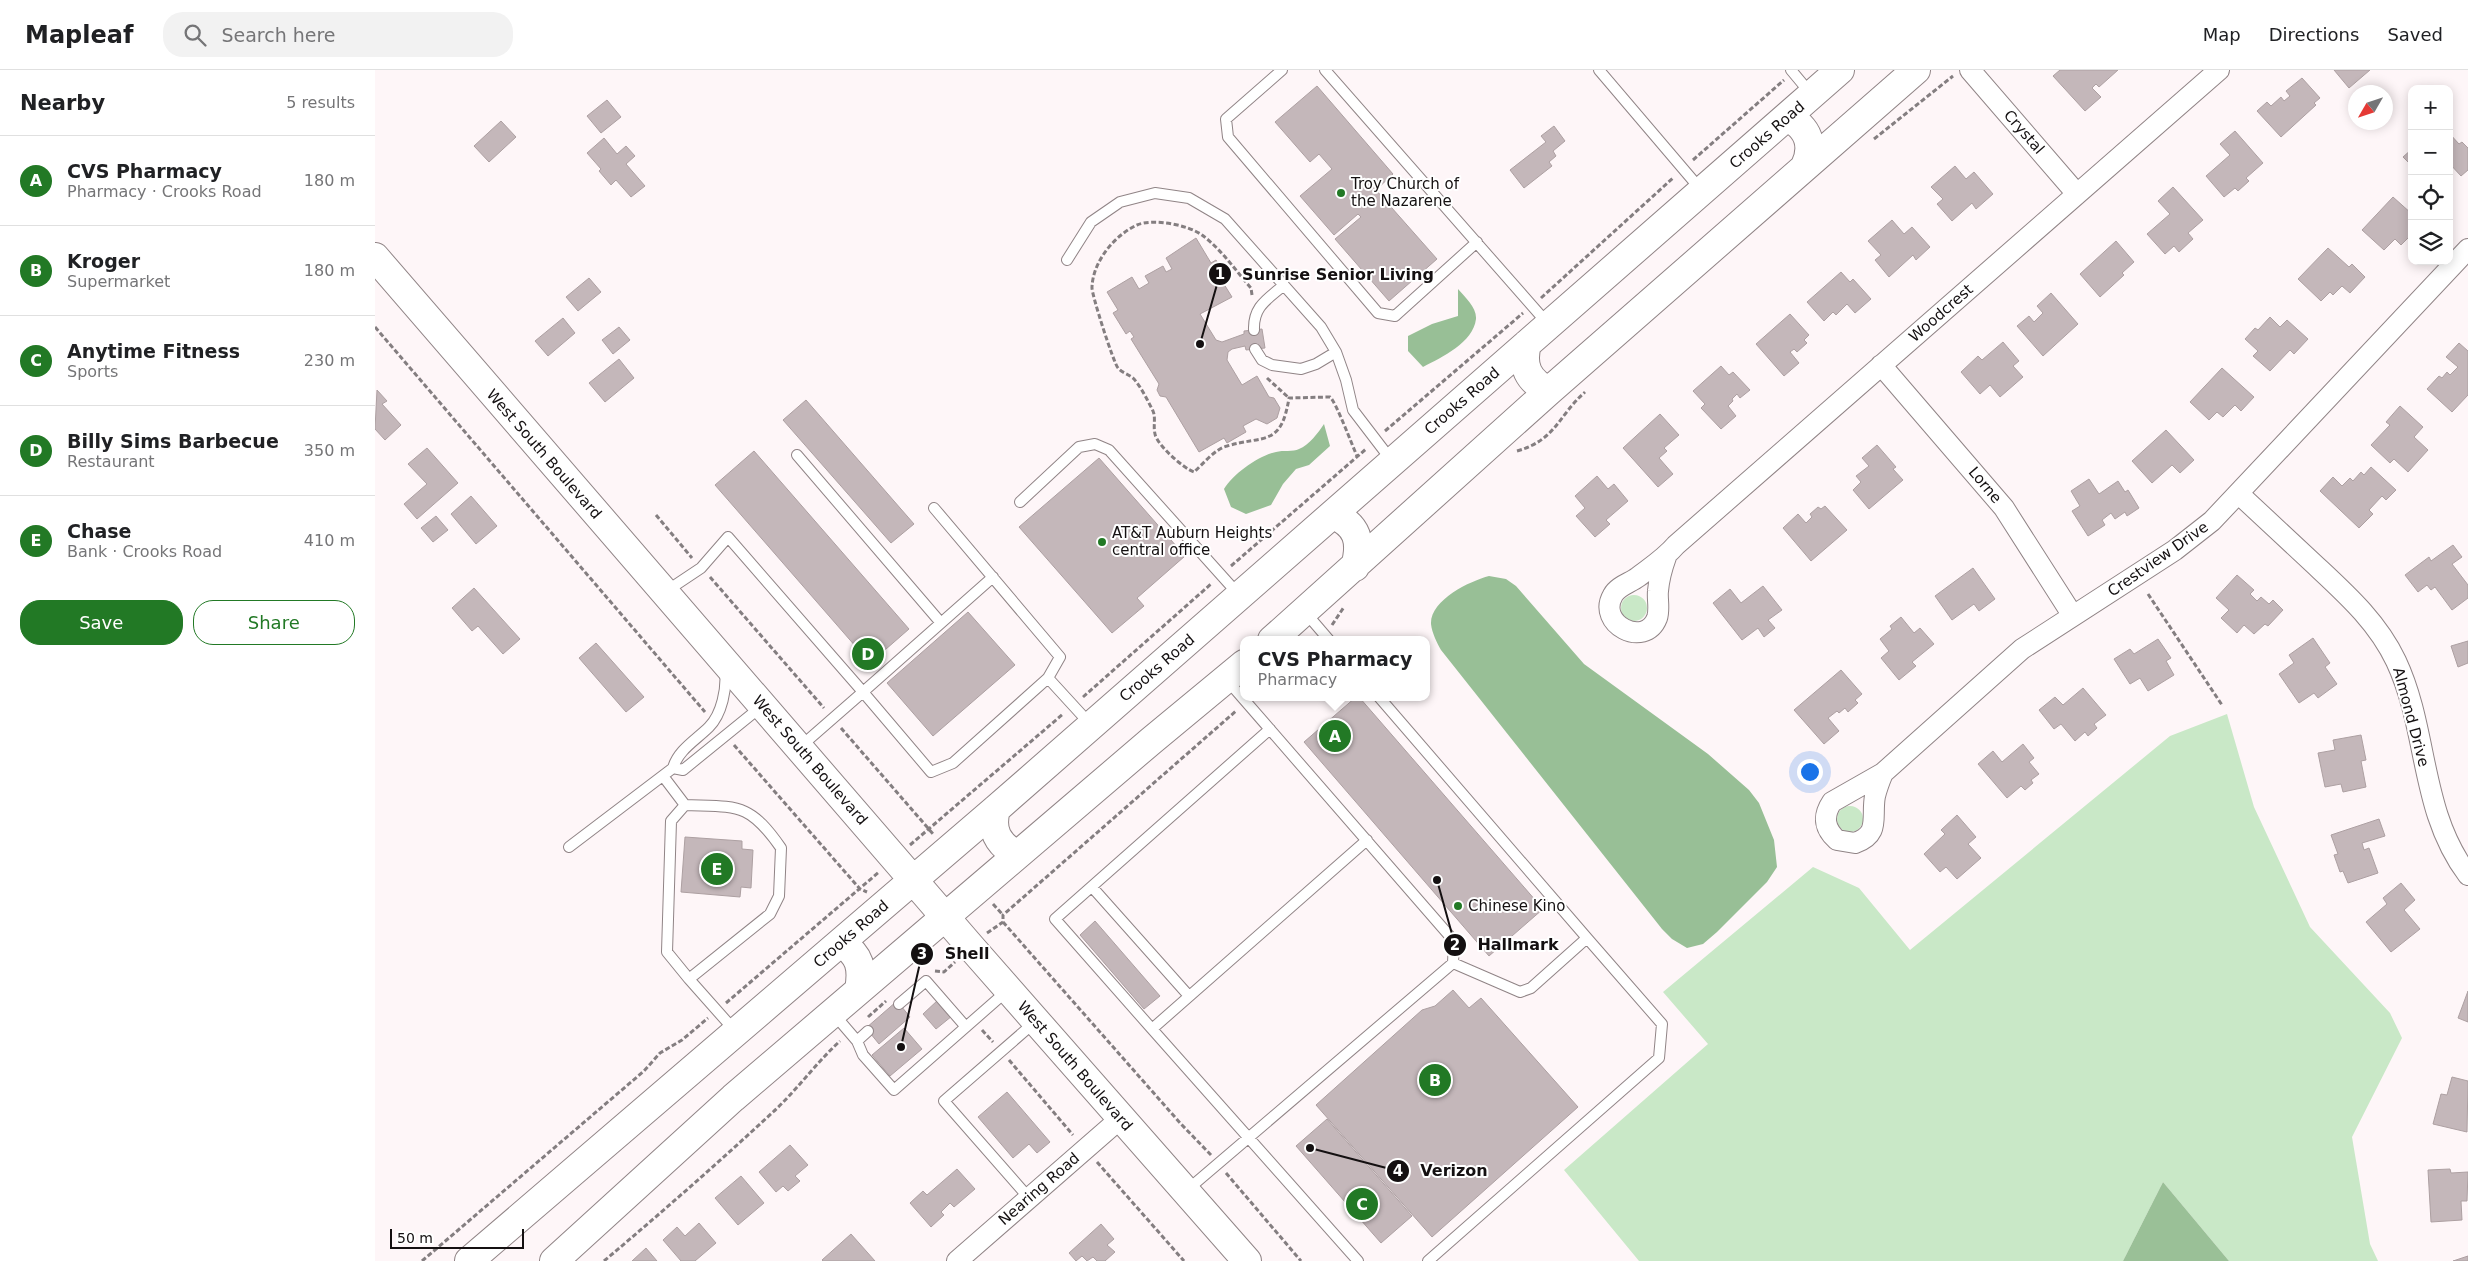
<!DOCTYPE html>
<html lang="en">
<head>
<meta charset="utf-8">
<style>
	body { margin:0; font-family:"DejaVu Sans",sans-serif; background:#f2f2f2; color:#202124 }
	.controls { position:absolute; right:15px; top:15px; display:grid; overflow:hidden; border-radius:10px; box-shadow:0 2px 12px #0003 }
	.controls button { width:45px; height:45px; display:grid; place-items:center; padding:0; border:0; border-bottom:1px solid #e0e0e0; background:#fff; color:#202124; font:25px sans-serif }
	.compass { position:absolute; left:1973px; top:15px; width:45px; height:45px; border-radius:50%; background:#fff; box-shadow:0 2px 12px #0003; rotate:231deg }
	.scale { position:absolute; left:15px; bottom:12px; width:134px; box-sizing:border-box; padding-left:5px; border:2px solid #141011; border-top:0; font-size:14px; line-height:18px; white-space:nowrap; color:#141011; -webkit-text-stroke:4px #fff; paint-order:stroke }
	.you { position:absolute; left:1434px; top:701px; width:18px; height:18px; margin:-12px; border:4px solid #fff; border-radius:50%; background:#1a73e8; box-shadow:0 0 0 8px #1a73e833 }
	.badge { display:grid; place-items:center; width:32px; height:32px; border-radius:50%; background:#227925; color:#fff; font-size:16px; font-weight:700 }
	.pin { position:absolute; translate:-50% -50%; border:2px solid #fff; box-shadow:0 1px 5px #0006 }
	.popup { position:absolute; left:865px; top:566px; width:190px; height:65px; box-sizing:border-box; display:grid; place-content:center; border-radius:10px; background:#fff; filter:drop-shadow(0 1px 4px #0005); font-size:16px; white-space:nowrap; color:#757577 }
	.popup b { font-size:19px; color:#202124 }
	.popup::after { content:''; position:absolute; left:50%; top:100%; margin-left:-10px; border:10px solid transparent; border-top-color:#fff }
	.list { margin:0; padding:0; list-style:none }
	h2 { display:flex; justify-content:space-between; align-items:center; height:65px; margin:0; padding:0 20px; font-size:21px }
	h2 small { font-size:16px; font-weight:400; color:#757577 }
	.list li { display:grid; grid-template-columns:32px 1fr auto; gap:15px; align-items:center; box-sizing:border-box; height:90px; padding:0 20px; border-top:1px solid #e0e0e0 }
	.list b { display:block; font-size:19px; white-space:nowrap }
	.list p { margin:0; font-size:16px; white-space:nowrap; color:#757577 }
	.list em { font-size:16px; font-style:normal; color:#757577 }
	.actions { display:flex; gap:10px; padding:15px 20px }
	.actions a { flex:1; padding:11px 0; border:1px solid #227925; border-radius:20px; text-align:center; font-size:18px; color:#227925 }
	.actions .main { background:#227925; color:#fff }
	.icon { flex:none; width:28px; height:28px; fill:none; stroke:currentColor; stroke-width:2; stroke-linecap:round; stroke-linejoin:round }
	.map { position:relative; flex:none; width:2093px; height:1191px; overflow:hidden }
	header { display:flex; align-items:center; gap:30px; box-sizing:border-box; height:70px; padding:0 25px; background:#fff; border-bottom:1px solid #e0e0e0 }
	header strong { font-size:24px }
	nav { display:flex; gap:28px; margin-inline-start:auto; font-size:18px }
	.search { width:350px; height:45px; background:#f2f2f2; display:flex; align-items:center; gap:12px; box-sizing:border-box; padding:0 18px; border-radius:20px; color:#757577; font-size:19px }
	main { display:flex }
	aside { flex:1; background:#fff }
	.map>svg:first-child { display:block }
</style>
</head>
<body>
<header>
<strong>Mapleaf</strong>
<div class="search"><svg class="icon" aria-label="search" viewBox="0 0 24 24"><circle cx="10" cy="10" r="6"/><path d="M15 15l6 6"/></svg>Search here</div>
<nav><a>Map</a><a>Directions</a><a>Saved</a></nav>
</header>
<main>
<aside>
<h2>Nearby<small>5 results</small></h2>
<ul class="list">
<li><span class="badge">A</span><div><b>CVS Pharmacy</b><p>Pharmacy · Crooks Road</p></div><em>180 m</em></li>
<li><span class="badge">B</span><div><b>Kroger</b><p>Supermarket</p></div><em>180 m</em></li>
<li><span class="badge">C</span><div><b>Anytime Fitness</b><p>Sports</p></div><em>230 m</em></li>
<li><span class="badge">D</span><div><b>Billy Sims Barbecue</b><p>Restaurant</p></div><em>350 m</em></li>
<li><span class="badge">E</span><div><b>Chase</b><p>Bank · Crooks Road</p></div><em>410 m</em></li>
</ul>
<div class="actions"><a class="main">Save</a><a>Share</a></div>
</aside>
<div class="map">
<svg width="2093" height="1191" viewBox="0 0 2093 1191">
	<rect width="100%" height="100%" fill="#fef6f8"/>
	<path fill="#c9e8c7" d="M1246 538a13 13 0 1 1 26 0a13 13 0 1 1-26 0Z
		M1852,644L1879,737L1935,857L2015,943L2027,968L1977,1067L1995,1174L2003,1191H1854L1788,1112L1748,1191H1264L1189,1100L1333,974L1288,922L1438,797L1484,818L1535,880L1795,666Z
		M1462 749a13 13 0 1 1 26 0a13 13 0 1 1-26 0Z"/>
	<path fill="#9ac097" d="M1788,1112L1854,1191H1748Z"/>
	<path fill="#98bf96" d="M1083,219C1090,227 1102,238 1101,249C1098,273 1067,287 1048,297L1033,281V266L1057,254L1083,246Z
		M949,354L955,376L934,395L921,399L908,414L896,435L871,444L856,437L849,419C858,404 884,385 901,382C908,380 918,382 924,379C934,375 943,363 949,354Z
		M1114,506L1131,509L1141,516L1209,594L1333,684L1374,720L1384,733L1399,770L1402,797L1392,812L1342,862L1328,874L1312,878L1297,869L1287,859L1066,580C1062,573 1057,563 1056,554C1055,530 1095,511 1114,506Z"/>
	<path fill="#c4b7ba" stroke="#ada0a2" d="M1685,0H1743L1724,17L1721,14L1717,18L1726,27L1710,41L1678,6Z
		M1959,0H1995L1974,18Z
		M1927,8L1945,28L1939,33L1941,35L1906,67L1882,41L1892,32L1896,36L1906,27L1909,31L1915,26L1911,21Z
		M942,16L1018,104L1001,120L1062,189L1014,231L960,169L986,147L983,144L959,165L925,126L957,99L944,84L935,92L900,52Z
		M232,30L246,47L226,63L212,46Z
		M126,51L141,67L114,92L99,76Z
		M1179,56L1190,71L1178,81L1181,86L1174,92L1177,96L1149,118L1135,100L1171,72L1166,66Z
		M1860,61L1888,93L1871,108L1874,111L1863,121L1860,118L1849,127L1831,106L1855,85L1845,74Z
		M2074,63L2084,74L2087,72L2093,78V100L2086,106L2074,93Z
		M229,68L242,84L251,76L260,86L251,94L270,116L256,127L241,110L236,115L224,101L226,99L212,83Z
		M2037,79V96L2028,87Z
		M1580,96L1591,109L1599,102L1618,124L1601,139L1597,133L1577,151L1562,134L1568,129L1556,117Z
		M1798,117L1828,150L1813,163L1818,169L1804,182L1799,176L1790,184L1772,164L1795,144L1783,131Z
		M2018,127L2037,144V164L2026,175L2020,169L2009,180L1987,160Z
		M1517,150L1529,164L1537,157L1555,177L1541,190L1538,185L1514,207L1500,190L1506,185L1493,171Z
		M821,168L836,193L841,190L852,208L847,211L857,227L825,244L841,270L847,272L869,264V261L887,259L890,278L871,280L870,276L857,279L853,282L852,290L867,315L882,306L894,327L899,328L905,338L902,348L892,354L881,349L868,356L871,362L852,373L849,368L824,382L791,327L785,326L782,320L784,314L756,269L759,267L755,261L751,264L738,243L743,240L732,222L757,207L764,219L774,213L770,206L788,196L791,202L797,199L791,188Z
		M1741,171L1759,192L1747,203L1749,205L1725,227L1705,204Z
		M1953,178L1974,197L1977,194L1990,207L1975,223L1967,216L1958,225L1955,222L1946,231L1923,209Z
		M1466,202L1475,212L1478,209L1496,229L1480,243L1472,234L1461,245L1458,242L1449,251L1432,232Z
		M214,208L226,222L203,241L191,227Z
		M1676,223L1703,254L1668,286L1642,256L1654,246L1659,252L1668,243L1662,236Z
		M1415,244L1434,265L1429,270L1432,273L1422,282L1419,279L1415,282L1424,293L1409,306L1381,274Z
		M1895,247L1905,257L1912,250L1933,269L1919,284L1915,280L1895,301L1878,286L1883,281L1870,269L1880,258L1883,260Z
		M188,248L200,263L173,286L160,271Z
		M244,257L255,270L238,284L227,270Z
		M1628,272L1644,291L1638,296L1648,307L1625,327L1615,315L1605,324L1586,302L1603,286L1607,290Z
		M2084,273L2093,281V325L2077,342L2052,319L2064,306L2067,308L2072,302L2075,305L2083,297L2071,287Z
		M244,289L259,308L230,332L214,313Z
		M1346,296L1354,305L1358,302L1375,320L1365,328L1362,324L1357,329L1358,331L1353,336L1361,346L1346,359L1326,338L1330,334L1318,321Z
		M1847,298L1879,327L1866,341L1860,335L1848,347L1842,342L1834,350L1815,332Z
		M2,320L12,331L7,334L26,355L10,370L0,359Z
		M431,330L539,454L516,473L408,350Z
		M2025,336L2048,357L2039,367L2053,380L2033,402L2019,389L2015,393L1996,375L2015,355L2011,352Z
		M1285,344L1304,365L1289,378L1292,381L1284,388L1298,404L1283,417L1248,378Z
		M1791,360L1819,390L1805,403L1797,395L1777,413L1757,391Z
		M1502,375L1521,397L1518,399L1528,410L1494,439L1478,420L1486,412L1481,406L1494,396L1487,388Z
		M52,378L83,413L42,449L29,434L52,414L33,394Z
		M379,381L534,559L495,593L340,415Z
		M724,388L810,486L762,528L769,536L737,563L644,457Z
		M1996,397L2021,420L2011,430L2007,426L1994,440L1998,444L1984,458L1945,421L1958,407L1967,416L1975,408L1978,411L1986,402L1989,405Z
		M1222,406L1233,419L1239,414L1253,431L1231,450L1235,454L1220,467L1201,446L1210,438L1200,426Z
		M1714,409L1724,424L1743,411L1750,422L1753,420L1764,438L1752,446L1750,442L1740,449L1736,443L1727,450L1730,455L1713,466L1697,441L1705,436L1696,421Z
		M96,426L122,456L101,474L76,444Z
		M1450,436L1472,460L1436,491L1408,458L1423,444L1431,453L1437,447L1435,444L1443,437L1446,439Z
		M61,446L73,460L58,472L46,458Z
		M2078,475L2087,487L2077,494L2093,515V528L2077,540L2060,517L2056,520L2052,515L2043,522L2030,505L2054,487L2056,491Z
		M1598,498L1620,529L1604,541L1599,534L1577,550L1560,526Z
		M1862,505L1879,520L1875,524L1882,531L1886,527L1894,534L1898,530L1908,540L1893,556L1890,554L1879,564L1869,555L1862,563L1846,548L1854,540L1841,528Z
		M1388,516L1407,540L1393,550L1400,558L1389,567L1383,558L1367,570L1338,533L1355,519L1366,533Z
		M99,518L145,569L128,584L103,556L97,561L77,538Z
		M593,542L640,595L558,666L512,613Z
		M1526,547L1539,563L1545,558L1559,574L1537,592L1541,596L1524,610L1506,588L1514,581L1505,569L1517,559L1515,556Z
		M1938,568L1955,593L1950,597L1962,614L1943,628L1939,623L1924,633L1904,604L1919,593L1914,585Z
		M1783,569L1796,588L1791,591L1799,605L1773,621L1765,608L1755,614L1739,589L1755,579L1759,584Z
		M2093,571V593L2083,597L2076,576Z
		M221,573L269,627L251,642L204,588Z
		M1466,600L1487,624L1480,630L1483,633L1473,642L1470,638L1464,643L1462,641L1453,648L1464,661L1449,674L1419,640Z
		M1708,618L1731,645L1719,654L1722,658L1713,666L1710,662L1700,671L1686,654L1679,659L1664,640L1680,627L1688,635Z
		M981,627H984L1168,839L1114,886L929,672Z
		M1986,665L1991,690L1986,691L1991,717L1968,722L1966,714L1950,717L1943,683L1960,680L1958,670Z
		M1648,674L1659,688L1654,692L1664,704L1656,710L1658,713L1650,720L1646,716L1632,728L1603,694L1618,681L1627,692Z
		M1582,745L1601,767L1593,774L1606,788L1582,809L1571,797L1565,802L1549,784L1570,764L1566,760Z
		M2004,749L2010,766L1987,773L1989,780L1994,778L2003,803L1973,813L1968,801L1965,802L1959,785L1963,784L1956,765Z
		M310,767L367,771V779L378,780L376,818L366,817L365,827L306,822Z
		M2026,813L2040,830L2029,840L2045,859L2016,882L1991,852L2012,834L2008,828Z
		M720,851L785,926L769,939L705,865Z
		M1078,920L1094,938L1106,928L1203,1037L1057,1167L941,1035L1047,940L1060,936Z
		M2093,921V952L2083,948Z
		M563,930L577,946L561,959L548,944Z
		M522,931L535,947L504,974L491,958Z
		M529,958L547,979L515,1006L497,985Z
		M2077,1007L2093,1011L2092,1062L2058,1054L2066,1024L2072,1025Z
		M632,1022L675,1072L662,1083L654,1074L638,1088L603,1047Z
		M952,1049L1037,1146L1006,1173L921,1076Z
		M415,1075L433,1095L420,1106L425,1111L413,1121L408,1116L401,1122L384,1102Z
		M582,1099L600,1119L579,1137L575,1133L566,1142L569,1145L556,1157L535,1133L548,1121L552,1125Z
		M2075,1099L2076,1103L2093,1102L2092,1131H2086L2087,1150L2056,1152L2053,1100Z
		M366,1106L389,1133L363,1155L340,1128Z
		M324,1153L341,1173L320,1191H306L288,1170L302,1157L310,1166Z
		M726,1154L739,1169L732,1175L740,1182L730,1191H722L718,1187L712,1191L707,1186L701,1191L694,1183Z
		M476,1164L500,1191H448L447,1190Z
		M271,1178L282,1191H257Z
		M2093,1186V1191H2078Z"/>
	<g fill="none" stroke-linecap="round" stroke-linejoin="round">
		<defs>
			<path id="lane" d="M907,0L851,49L853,67L1003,243L1020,246L1102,172
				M950,0L1173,254
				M1224,0L1327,121
				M1416,0L1436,24
				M692,190L716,152L745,132L780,123L814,128L850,149L946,257L961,282L971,310L978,340L1017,391
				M879,260C878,236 893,229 909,215
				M880,279L887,290L897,295L926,299L941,294L961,282
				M422,385L566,553
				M645,432L704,377L720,374L734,380L864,525
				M559,438L685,587L673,608L716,655
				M618,507L488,622L556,702L578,693L673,608
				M290,522L326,498L353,467L488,622L425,677
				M930,542L954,570
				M852,610L1079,871L1078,893
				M895,659L680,849L777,959L992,770
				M298,698L308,700L387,636
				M288,706L310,735
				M194,777L298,698C303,680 321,670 334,657C347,644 352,618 350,601
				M717,817L814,926
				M314,909L292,882L296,751L310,735C363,737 374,732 406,778L404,826L395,844L314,909L361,962
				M524,934L551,911L591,957
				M458,943L482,971L488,985L519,1020L633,920
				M777,959L983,1191
				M482,971L493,961
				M811,1121L1078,893L1145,922L1156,918L1212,868L1004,627
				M654,1128L569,1031L660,952
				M1053,1191L1284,988L1287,954L1212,868"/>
			<path id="street" d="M1595,0L1702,124
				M1506,295L1629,438L1698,546
				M1864,424C1889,447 1913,470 1938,493C1970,523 2002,551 2021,591C2054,661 2044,740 2093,805
				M1291,487C1287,498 1284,509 1283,521C1282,529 1285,539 1282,548C1270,579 1221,554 1238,525C1243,516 1255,513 1263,507C1276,497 1290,488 1301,475L1844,0
				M1508,703C1505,710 1502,718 1500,726C1496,747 1506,764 1480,773L1462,770C1450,759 1447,747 1457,732L1508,703L1647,579L1800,480L1837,451L2093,179
				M582,1191L746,1048"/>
			<path id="secondary" d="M1412,47C1433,57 1440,75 1430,96
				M0,187L596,877L872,1191
				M1152,274C1146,296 1153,311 1174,321
				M958,445C983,455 987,472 980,497
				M897,570L1174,321L1541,0
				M621,739C615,761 623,774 642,785
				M466,873C485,885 488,898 484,920
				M94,1191L621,739L1465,0
				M179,1191L358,1028L776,671L869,594"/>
		</defs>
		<use href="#lane" stroke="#908486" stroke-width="12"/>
		<use href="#street" stroke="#908486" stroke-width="22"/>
		<use href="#secondary" stroke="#908486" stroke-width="30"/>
		<path stroke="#847e80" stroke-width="3" stroke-dasharray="5 2.5" stroke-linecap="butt" d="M1499,69L1578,6
			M1318,90L1409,10
			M877,225L876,218C861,201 846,179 827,165C813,155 779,148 762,155C740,165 718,191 717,217C716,223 739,294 743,298C747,303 754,304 759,309C766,317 773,331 778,341C781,348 778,356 780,364C782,375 808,398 819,402C828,394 840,379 852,376C890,365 906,377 914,328L955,327C961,332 977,375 982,386
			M1166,228L1298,108
			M0,257L330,642
			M892,308L914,328
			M1010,361L1148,243
			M1142,381C1181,370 1183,346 1210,322
			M281,445L317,488
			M856,496L991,379
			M335,507L449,638
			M1773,524L1847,635
			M957,555L969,537
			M708,627L836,514
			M466,658L559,765
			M359,675L485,819L492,822
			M535,775L688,644
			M618,834L628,845
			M628,852L806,1054L836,1085
			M612,863L628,852V845L861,641
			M560,901L569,902L580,892
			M351,933L504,802
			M493,947L511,931
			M607,960L618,972
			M634,990L698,1065
			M722,1092L809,1191
			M851,1103L926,1191
			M47,1191L269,1001L285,983L307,970L333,948
			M229,1191C286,1143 343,1093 398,1042C422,1020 441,993 465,971"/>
		<use href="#lane" stroke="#fff" stroke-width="10"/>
		<use href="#street" stroke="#fff" stroke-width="20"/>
		<use href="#secondary" stroke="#fff" stroke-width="28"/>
	</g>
	<g fill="#227925" stroke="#fff" stroke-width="2">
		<circle cx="966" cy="123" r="5"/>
		<circle cx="727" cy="472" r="5"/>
		<circle cx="1083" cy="836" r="5"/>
	</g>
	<g text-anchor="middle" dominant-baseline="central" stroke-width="4" stroke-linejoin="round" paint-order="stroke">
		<g font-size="15" fill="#141011" stroke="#fff">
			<text transform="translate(1649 62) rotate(49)">Crystal</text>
			<text transform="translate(1392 65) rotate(-41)">Crooks Road</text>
			<text transform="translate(1566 243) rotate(-41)">Woodcrest</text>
			<text transform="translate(1087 331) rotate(-41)">Crooks Road</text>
			<text transform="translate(169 384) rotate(49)">West South Boulevard</text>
			<text transform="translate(1610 415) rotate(50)">Lorne</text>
			<text transform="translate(1783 489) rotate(-35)">Crestview Drive</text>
			<text transform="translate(782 598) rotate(-41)">Crooks Road</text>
			<text transform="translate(2036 647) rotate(75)">Almond Drive</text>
			<text transform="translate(435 690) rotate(49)">West South Boulevard</text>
			<text transform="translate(476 864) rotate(-41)">Crooks Road</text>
			<text transform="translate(700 996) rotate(49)">West South Boulevard</text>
			<text transform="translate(664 1119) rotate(-41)">Nearing Road</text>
		</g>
		<g font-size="15" fill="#141011" stroke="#fff" text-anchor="start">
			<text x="976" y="114">Troy Church of<tspan x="976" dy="17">the Nazarene</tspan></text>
			<text x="737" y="463">AT&amp;T Auburn Heights<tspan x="737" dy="17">central office</tspan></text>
			<text x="1093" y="836">Chinese Kino</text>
		</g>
	</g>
	<path fill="none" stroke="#141011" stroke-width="2" d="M825 274L845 204M1062 810L1080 875M526 977L547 884M935 1078L1023 1101"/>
	<g fill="#141011" stroke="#fff" stroke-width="2">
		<circle cx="825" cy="274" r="5"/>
		<circle cx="1062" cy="810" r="5"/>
		<circle cx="526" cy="977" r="5"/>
		<circle cx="935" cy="1078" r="5"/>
		<circle cx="845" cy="204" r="12"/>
		<circle cx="1080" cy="875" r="12"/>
		<circle cx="547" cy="884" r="12"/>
		<circle cx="1023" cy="1101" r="12"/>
	</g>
	<g font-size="15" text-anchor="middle" font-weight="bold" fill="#fff">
		<text x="845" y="209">1</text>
		<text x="1080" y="880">2</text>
		<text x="547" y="889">3</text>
		<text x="1023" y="1106">4</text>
	</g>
	<g font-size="16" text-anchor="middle" font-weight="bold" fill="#141011" stroke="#fff" stroke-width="4" stroke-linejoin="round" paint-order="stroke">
		<text x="963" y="210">Sunrise Senior Living</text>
		<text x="1143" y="880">Hallmark</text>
		<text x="592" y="889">Shell</text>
		<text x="1079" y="1106">Verizon</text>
	</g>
</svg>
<div class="controls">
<button>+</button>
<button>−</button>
<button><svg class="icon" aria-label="locate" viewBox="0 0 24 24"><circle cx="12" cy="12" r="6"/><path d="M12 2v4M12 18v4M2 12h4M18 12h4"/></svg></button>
<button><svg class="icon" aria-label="layers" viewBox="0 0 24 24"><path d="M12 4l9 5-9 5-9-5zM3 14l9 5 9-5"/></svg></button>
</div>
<svg class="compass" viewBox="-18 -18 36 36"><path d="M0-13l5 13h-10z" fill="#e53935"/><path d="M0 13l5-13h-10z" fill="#757577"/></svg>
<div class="scale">50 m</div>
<div class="you"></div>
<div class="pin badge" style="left:960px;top:666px">A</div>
<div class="popup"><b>CVS Pharmacy</b>Pharmacy</div>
<div class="pin badge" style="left:1060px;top:1010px">B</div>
<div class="pin badge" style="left:987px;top:1134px">C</div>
<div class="pin badge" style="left:493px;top:584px">D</div>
<div class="pin badge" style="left:342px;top:799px">E</div>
</div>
</main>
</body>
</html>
